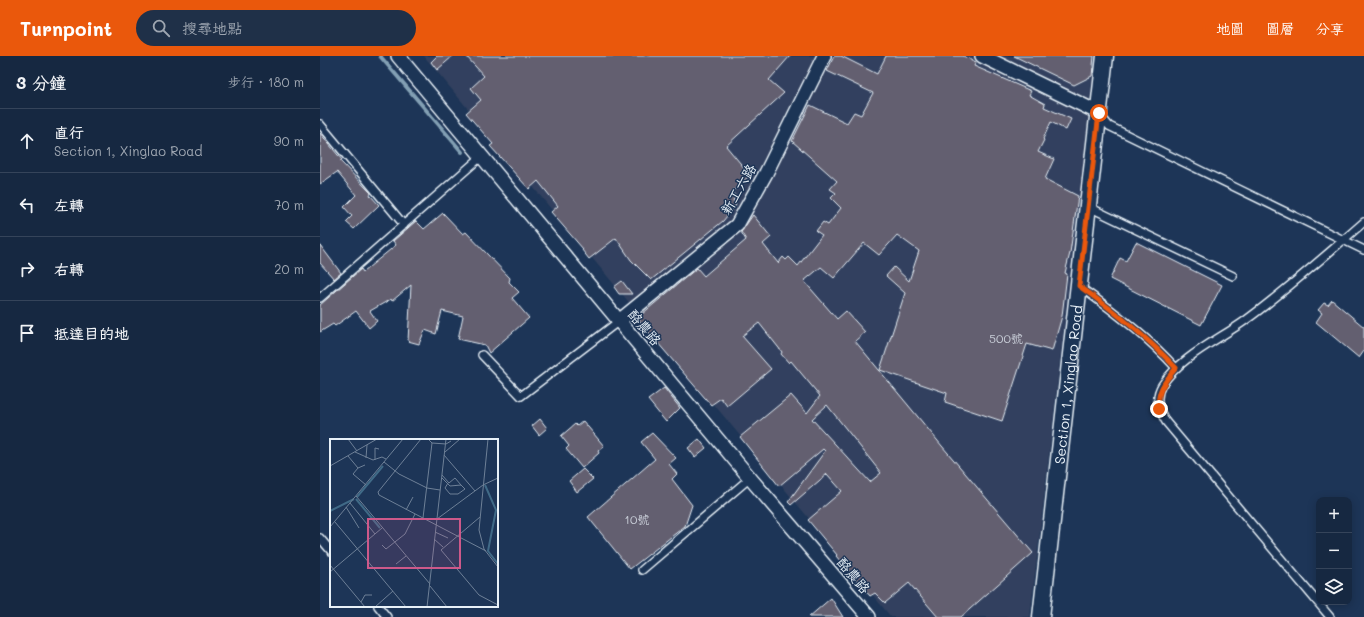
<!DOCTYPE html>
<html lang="zh-TW">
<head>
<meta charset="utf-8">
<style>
	body { margin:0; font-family:Mali,"LXGW WenKai TC",sans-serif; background:#1f3048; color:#f1f3f6 }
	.controls { position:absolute; right:12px; bottom:12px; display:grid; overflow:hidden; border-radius:8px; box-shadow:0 2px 10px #0003 }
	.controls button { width:36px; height:36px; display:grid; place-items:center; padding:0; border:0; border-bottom:1px solid #35445a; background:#162841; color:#f1f3f6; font:20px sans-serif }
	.stop { position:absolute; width:12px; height:12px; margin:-9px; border:3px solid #ea580c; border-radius:50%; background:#fff }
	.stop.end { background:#ea580c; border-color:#fff; box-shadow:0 1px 4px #0008 }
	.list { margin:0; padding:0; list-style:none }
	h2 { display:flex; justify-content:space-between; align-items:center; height:52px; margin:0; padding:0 16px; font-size:17px }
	h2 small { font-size:13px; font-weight:400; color:#9ea6b1 }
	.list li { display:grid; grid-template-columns:26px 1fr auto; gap:12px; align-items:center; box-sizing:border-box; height:64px; padding:0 16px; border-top:1px solid #35445a }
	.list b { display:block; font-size:15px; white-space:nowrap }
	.list p { margin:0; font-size:13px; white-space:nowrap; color:#9ea6b1 }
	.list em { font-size:13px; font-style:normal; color:#9ea6b1 }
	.icon { flex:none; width:22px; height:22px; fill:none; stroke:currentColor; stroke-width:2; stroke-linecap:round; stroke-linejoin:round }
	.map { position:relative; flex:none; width:1044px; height:561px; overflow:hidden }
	header { display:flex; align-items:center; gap:24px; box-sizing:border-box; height:56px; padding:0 20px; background:#ea580c; color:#fff }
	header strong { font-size:19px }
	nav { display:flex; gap:22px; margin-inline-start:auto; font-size:14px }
	.search { width:280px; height:36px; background:#1f3048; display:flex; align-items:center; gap:10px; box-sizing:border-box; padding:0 14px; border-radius:22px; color:#9ea6b1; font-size:15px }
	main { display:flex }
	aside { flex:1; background:#162841 }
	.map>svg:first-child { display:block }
</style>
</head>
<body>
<header>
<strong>Turnpoint</strong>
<div class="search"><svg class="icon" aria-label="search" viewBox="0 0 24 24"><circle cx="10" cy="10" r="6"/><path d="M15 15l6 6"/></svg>搜尋地點</div>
<nav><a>地圖</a><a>圖層</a><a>分享</a></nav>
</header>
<main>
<aside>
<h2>3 分鐘<small>步行 · 180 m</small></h2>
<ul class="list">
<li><svg class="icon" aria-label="ahead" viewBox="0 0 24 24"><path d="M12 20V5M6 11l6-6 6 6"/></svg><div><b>直行</b><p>Section 1, Xinglao Road</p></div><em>90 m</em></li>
<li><svg class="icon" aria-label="left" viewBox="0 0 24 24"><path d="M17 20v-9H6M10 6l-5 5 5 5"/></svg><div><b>左轉</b></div><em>70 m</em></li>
<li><svg class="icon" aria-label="right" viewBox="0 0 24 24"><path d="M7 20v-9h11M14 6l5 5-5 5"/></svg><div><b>右轉</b></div><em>20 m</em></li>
<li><svg class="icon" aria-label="arrive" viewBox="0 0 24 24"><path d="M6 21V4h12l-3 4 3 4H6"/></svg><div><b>抵達目的地</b></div></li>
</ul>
</aside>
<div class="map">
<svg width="1044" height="561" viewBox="0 0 1044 561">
	<rect width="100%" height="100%" fill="#1d3557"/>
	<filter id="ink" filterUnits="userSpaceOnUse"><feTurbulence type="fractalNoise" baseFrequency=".025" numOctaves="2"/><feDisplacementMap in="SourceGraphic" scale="8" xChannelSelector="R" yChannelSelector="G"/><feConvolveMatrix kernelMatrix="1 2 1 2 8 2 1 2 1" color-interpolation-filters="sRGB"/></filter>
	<g filter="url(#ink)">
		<path fill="#32415e" d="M104,0H776L710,561H571Z"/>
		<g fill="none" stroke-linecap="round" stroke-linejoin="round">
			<path stroke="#83a0b4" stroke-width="4" d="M60,0L142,96"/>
		</g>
		<path fill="#635e70" stroke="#e8f1f8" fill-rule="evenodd" d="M117,0H133L117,14L111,6Z
			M146,0H470L449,24L464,37L406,90L430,119L412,136L416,141L413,144L416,149L403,165L331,224L311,204L296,182L269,203L262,194L263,193L231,156L238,150L218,125L209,133L170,90L173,88L146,57L161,44L151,32L164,20Z
			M514,0H521L557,18L566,0H643L656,6L654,10L711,35L709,39L725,48L724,51L751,63L746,74L731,66L723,83L724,84L718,96L734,103L725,123L758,140L750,197L745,217L747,218L742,260L732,295L707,288L682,365L625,346L627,337L560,314L585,237L566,220L574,211L589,225L599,195L577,179L559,199L544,187L514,222L501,211L484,225L517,263L526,255L545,276L535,285L622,390L713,497L641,561H618L589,527L565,547L555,537L550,540L516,500L517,499L488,464L522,435L507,418L471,449L468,446L505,395L503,393L459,430L420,381L471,339L487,357L500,340L471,305L469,307L461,298L462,296L439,267L422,280L451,313L407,350L401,342L391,349L319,265L322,258L377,212L384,220L426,184L421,176L433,159L451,181L443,188L458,207L463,201L466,204L469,201L478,210L502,179L496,175L503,166L508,169L521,152L511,142L516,137L510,133L517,125L472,85L490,49L527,67L534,56L541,59L553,37L507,15ZM507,349L561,417L550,426L492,363Z
			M694,0H774L772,20L754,29Z
			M0,77L22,104L20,105L49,135L51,137L50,139L59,149L34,173L26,166L32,160L24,151L36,139L17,116L0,128Z
			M123,157L143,178L146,176L190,222L189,226L199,236L192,242L209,262L169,297L165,289L138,283L143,260L122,255L116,278L105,274L99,288L88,285L91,229L72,245L71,243L50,255L57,265L49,272L36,255L15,270L13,268L0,276V249L41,213L43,216L76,189L73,185L96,165L104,173Z
			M816,186L902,229L881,269L790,223L800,202L806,205Z
			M0,189L21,217L14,223L0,207Z
			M302,225L312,238H299L294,231Z
			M1012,244L1044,271V295L1039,302L996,266L1002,257L998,254L1004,247L1008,249Z
			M344,332L360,352L346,366L328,344Z
			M220,363L227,372L219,379L212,370Z
			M263,365L284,390L278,395L279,397L262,412L246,393L249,390L241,380L255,368L257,370Z
			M332,377L356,402L349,408L357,418L352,423L372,449L365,470L310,513L268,461L335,403L321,386Z
			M379,383L386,392L375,401L368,392Z
			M263,413L273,423L257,436L249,425Z
			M511,542L523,561H489Z"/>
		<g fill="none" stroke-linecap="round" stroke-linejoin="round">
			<defs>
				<path id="service" d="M780,59L789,70L1044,194
					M0,68L84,169
					M769,151L913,220
					M760,231C794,255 828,281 856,312
					M0,242L162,100
					M162,299L201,340L299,265
					M0,482L11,495
					M322,514L430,422
					M58,550L67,561
					M1010,561L846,366C839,354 834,342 842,329C860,301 900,283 926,264C967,234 1006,199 1044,166"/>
				<path id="minor" d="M78,0L430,422L549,561
					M662,0L779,57
					M299,265L417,169L446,117L504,0"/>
				<g id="tertiary">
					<path id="s1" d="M721,561L785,0"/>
				</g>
			</defs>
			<use href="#service" stroke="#e8f1f8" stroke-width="10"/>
			<use href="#minor" stroke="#e8f1f8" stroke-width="16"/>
			<use href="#tertiary" stroke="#e8f1f8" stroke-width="19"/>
			<use href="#service" stroke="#1d3557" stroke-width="7"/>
			<use href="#minor" stroke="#1d3557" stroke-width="13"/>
			<use href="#tertiary" stroke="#1d3557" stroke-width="16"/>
		</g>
	</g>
	<g fill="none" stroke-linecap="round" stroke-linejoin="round" filter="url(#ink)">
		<path stroke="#ea580c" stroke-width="5" d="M779,57L759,230C793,254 827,281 856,312C845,325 836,336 839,353"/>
	</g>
	<g text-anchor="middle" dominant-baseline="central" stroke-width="3" stroke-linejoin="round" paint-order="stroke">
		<g font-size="12" fill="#c7ccd6">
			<text x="686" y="282">500號</text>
			<text x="317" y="463">10號</text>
		</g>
		<g font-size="14" fill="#e8f1f8" stroke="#1d3557">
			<text transform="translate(418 133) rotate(-60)">新工六路</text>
			<text transform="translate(325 271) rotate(50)">酪農路</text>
			<text stroke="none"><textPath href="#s1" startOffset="234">Section 1, Xinglao Road</textPath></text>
			<text transform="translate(534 519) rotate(50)">酪農路</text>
		</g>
	</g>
	<g transform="translate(10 383)">
		<rect width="168" height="168" fill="#1d3557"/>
		<path fill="none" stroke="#406a87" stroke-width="2" d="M155,46L166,71L158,112L168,125M27,58L53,27M26,60L50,89M0,72L24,60"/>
		<path fill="none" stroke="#6e8097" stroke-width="1" d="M18,0L27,12M91,0L48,53L49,56L156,112M98,0L102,4L116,5L121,2M158,0L149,91L154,110L168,128M25,13L43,21L52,18L56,20M115,13L130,0M114,16L145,52M18,17L28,29L35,26M36,19L37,6M45,21V9L49,10M54,23L69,35L97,49L110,51M0,27L47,0M28,29L23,35L36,46M112,36L119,44L125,39L131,46L120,47L112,39M118,44L115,49L120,55H128L135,50L131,46M26,57L100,145M20,64L45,95M16,68L29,89M76,71L83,58M150,78L111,111L149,156L168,166M93,79L102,4M107,80L153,46L168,39M5,83L76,168M0,88L73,0M105,93L118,99M104,100L113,108M52,106L56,110L75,95L85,75M66,125L76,117M0,126L35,168M0,133L52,89M100,147L117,168M31,163L35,156H42M45,168L63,152M97,168L116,0"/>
		<path fill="#cd598a" fill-opacity="0.15" stroke="#cd598a" stroke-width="2" d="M38,80H130V129H38Z"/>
		<rect width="168" height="168" fill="none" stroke="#e8f1f8" stroke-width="2"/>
	</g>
</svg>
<div class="controls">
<button>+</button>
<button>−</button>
<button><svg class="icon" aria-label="layers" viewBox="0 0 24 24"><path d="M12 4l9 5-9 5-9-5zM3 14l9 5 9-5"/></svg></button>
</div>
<div class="stop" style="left:779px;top:57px"></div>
<div class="stop end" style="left:839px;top:353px"></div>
</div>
</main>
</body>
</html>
